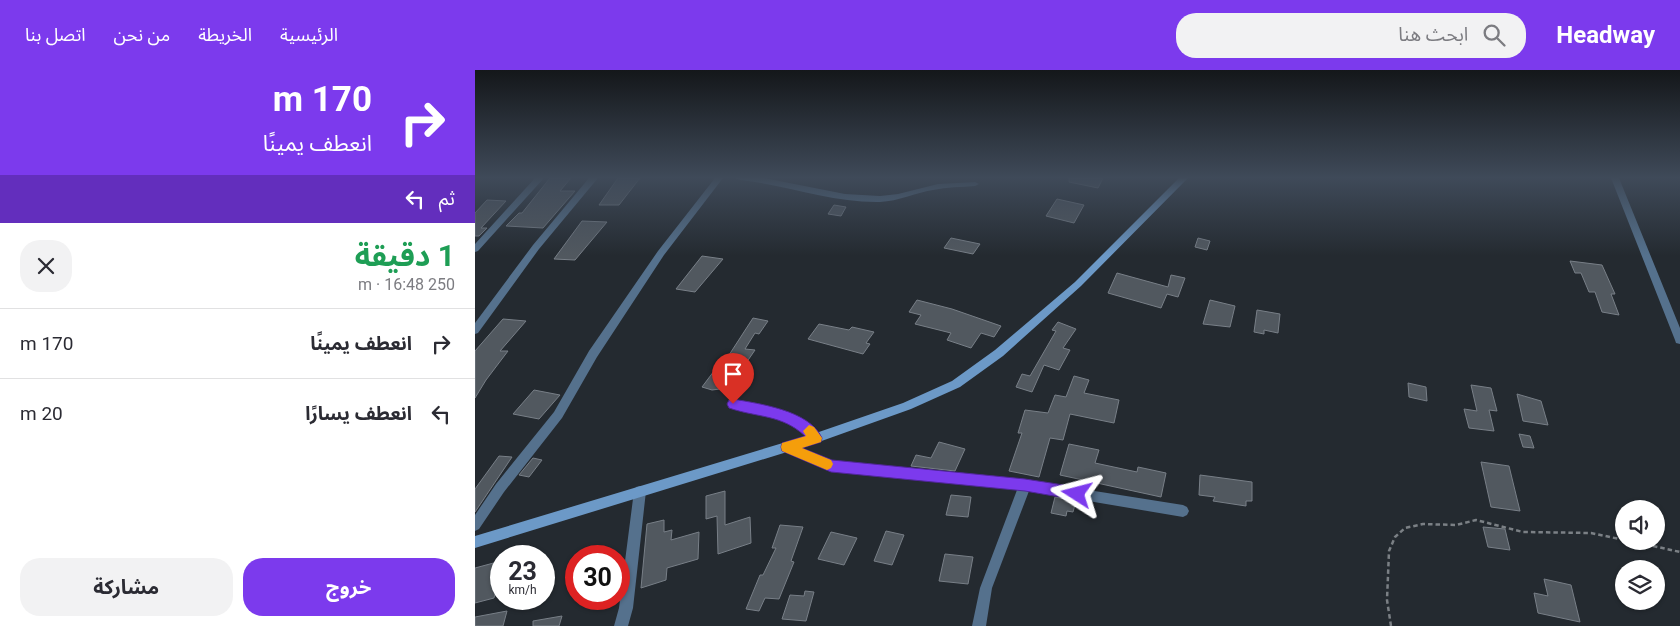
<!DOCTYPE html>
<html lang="ar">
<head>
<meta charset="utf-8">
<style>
	body { margin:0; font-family:Roboto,"Noto Sans Arabic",sans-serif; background:#f2f2f3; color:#2b2b33; direction:rtl; height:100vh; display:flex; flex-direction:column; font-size:19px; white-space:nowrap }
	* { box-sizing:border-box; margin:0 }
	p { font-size:16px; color:#7c7c81 }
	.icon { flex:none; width:28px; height:28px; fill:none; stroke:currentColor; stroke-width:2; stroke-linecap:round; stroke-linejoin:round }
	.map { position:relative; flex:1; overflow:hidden; direction:ltr }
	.side { display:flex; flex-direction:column; background:#fff; width:475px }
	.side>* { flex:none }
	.banner { background:#7c3aed; color:#fff; overflow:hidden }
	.tools { position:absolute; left:1140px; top:430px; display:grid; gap:10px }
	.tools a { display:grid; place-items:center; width:50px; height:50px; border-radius:50%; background:#fff; box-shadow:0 1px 4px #0004; font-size:25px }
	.speed { position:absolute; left:15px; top:475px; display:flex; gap:10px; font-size:25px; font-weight:700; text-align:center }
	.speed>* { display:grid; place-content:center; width:65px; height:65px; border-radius:50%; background:#fff; box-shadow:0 1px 4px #0004; line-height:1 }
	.speed small { font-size:12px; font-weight:400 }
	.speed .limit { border:8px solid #d22; background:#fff; color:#111 }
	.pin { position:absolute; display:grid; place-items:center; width:42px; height:42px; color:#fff; margin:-51px -21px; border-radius:50% 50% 50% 0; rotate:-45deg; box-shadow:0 0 5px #0007 }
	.pin .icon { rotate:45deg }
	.me { position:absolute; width:55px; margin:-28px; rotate:279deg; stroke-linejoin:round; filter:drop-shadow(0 0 4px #0008) }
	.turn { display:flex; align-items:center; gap:18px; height:105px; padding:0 20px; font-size:22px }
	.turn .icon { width:65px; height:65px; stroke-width:2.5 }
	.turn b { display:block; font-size:35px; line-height:42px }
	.then { display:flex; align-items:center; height:48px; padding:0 20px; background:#0003; gap:10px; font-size:19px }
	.round { display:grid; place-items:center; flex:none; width:52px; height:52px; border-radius:20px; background:#f2f2f3 }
	.overview { display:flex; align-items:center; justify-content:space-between; height:85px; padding:0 20px }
	h1 { font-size:30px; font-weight:700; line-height:38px; color:#1e9e55 }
	.action { display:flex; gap:10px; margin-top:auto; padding:10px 20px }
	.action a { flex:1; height:58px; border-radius:20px; background:#7c3aed; color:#fff; font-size:20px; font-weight:700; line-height:58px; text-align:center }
	.action a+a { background:#f2f2f3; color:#2b2b33 }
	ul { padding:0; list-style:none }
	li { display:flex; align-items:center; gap:15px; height:70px; padding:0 20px; border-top:1px solid #e1e1e2 }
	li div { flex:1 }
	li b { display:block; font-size:19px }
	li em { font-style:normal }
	header { display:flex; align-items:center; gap:30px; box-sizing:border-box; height:70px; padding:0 25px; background:#7c3aed; color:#fff }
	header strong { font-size:24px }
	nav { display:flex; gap:28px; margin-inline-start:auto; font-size:18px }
	.search { width:350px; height:45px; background:#f2f2f3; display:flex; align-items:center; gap:12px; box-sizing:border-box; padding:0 18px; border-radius:20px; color:#7c7c81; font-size:19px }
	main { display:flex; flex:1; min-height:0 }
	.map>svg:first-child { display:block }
</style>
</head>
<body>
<header>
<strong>Headway</strong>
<div class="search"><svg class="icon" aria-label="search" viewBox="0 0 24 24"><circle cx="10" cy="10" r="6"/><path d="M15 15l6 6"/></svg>ابحث هنا</div>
<nav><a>الرئيسية</a><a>الخريطة</a><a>من نحن</a><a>اتصل بنا</a></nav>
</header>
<main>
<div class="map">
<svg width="1205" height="556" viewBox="0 0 1205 556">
	<rect width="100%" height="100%" fill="#242a30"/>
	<!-- building -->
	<path fill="#51585f" stroke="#787f87" d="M 75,108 L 96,108 L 85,121 L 100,121 L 68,158 L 31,156 L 44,143 L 47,143 Z
		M 143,108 L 165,108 L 144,135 L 124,135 Z
		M 594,108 L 628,108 L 623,118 L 594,112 Z
		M 582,129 L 609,135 L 599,153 L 571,146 Z
		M 12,130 L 31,131 L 6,158 L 12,158 L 4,166 L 0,166 L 0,143 Z
		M 359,135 L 371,137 L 366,146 L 353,144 Z
		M 107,151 L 132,152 L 100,190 L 79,189 Z
		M 476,168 L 505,174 L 498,184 L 469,178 Z
		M 723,168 L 735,171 L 732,180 L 720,177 Z
		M 227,186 L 248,189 L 220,222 L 201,219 Z
		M 1095,191 L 1127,195 L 1140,224 L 1136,224 L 1144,245 L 1127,242 L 1120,222 L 1114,222 L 1106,203 L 1100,203 Z
		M 642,203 L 693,217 L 696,205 L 710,208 L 703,227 L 692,224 L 686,238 L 633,223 Z
		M 442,230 L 477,239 L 526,256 L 519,267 L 506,263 L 496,278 L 472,270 L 476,263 L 440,254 L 446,245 L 434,242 Z
		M 735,230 L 760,236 L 755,257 L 728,254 Z
		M 782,240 L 805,244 L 803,263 L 789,260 L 789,264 L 779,262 Z
		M 278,248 L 293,251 L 284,264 L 280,263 L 270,279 L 280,280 L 254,318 L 247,316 L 245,319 L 237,320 L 227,317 L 239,301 L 243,302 Z
		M 28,249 L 51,251 L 25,281 L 33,281 L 11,310 L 0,328 L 0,281 Z
		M 583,252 L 601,259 L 588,278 L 595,280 L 584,300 L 569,295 L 557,322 L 541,317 L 547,304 L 555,306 L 581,261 L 577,260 Z
		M 344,254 L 374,260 L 377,257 L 399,262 L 391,273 L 395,274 L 388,284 L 333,269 Z
		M 599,306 L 614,310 L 609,323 L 644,330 L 639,353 L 595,344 L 588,370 L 575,368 L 564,407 L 534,401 L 547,363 L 543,363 L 550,340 L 573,343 L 580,325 L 591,327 Z
		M 933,313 L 951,317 L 952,331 L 934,327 Z
		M 996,315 L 1016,318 L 1022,341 L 1014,340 L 1019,361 L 994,358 L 989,339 L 1002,341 Z
		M 59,320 L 85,325 L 64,349 L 38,344 Z
		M 1042,324 L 1066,331 L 1073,355 L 1048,351 Z
		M 1044,364 L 1055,366 L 1059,378 L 1048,377 Z
		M 464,372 L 490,379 L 480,401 L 436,396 L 441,385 L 456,388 Z
		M 594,374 L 624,380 L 620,393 L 662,402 L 663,397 L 691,403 L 686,427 L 585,405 Z
		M 24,386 L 37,387 L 0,442 L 0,419 Z
		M 58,388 L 67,390 L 54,407 L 44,405 Z
		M 1006,392 L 1034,396 L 1045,441 L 1016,437 Z
		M 725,405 L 777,412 L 777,431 L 771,431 L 771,436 L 738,431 L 740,427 L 724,425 Z
		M 250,421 L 250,455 L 275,447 L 276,473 L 243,484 L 242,446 L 231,449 L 231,426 Z
		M 476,425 L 496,427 L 493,447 L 471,445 Z
		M 580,427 L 601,431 L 598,442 L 592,441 L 591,446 L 576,443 Z
		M 189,450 L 189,462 L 197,460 L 196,470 L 224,462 L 223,489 L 192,498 L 191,510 L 166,518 L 172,454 Z
		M 305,455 L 328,457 L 316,491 L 319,492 L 304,529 L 290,528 L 284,541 L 271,539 L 285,505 L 288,505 L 301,478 L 297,478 Z
		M 1008,457 L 1030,459 L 1035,480 L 1013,477 Z
		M 411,461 L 429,465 L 417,495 L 399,491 Z
		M 356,462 L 382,468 L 369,495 L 343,489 Z
		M 470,484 L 498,487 L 493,514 L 464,511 Z
		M 26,491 L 26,501 L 19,528 L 0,533 L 0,498 Z
		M 1069,509 L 1096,515 L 1105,552 L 1063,543 L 1059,523 L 1073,526 Z
		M 330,521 L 339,522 L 331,551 L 307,549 L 315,525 L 329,526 Z
		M 32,541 L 28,556 L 0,556 L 0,547 Z
		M 87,546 L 84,556 L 58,556 L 58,551 Z"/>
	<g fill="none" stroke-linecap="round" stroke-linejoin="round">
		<!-- path -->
		<path stroke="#7b8085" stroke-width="2.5" stroke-dasharray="4.5 3" stroke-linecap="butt" d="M 1156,471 L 1205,482
			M 916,556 L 912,530 L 914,481 L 920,467 L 930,458 L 948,454 L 981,455 L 1001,450 L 1048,462 L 1116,463 L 1149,470"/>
		<!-- street -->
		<path fill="#55718d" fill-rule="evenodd" d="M 60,108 L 69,108 L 3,181 L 0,182 L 0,174 Z
			M 114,108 L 123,108 L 64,179 L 3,263 L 0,264 L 0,253 L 58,175 Z
			M 240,108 L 248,108 L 189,185 L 122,287 L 87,348 L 29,422 L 4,459 L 0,461 L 0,445 L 21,414 L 79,342 L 114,281 L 183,181 Z
			M 261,108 L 289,108 L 370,124 L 405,126 L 423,124 L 463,114 L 500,112 L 504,114 L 500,116 C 486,117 472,117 458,120 C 440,123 424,131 405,132 C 358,133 312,115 265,110 Z
			M 1136,108 L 1144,108 L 1205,258 L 1205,274 L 1201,273 L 1200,270 Z
			M 258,330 C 284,334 333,341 347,368 L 345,371 L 341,373 L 337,371 L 319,356 L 301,348 L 254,337 L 253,334 L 254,331 Z
			M 312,372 L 357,391 L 550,410 L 708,435 L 712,437 L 714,441 L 712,445 L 708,447 L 554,421 L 517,518 L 511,556 L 497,556 L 505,518 L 542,420 L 356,401 L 308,380 L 306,377 L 308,374 Z
			M 165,416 L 169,417 L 171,421 L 158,538 L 153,556 L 139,556 L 144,538 L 159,421 L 161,417 Z"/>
		<!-- secondary -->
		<path fill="#6c99c7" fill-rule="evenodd" d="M 704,108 L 713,108 L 606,216 L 528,286 L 485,317 L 436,339 L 341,373 L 0,478 L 0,466 L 341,363 L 428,333 L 477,311 L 520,280 L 600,212 Z"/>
	</g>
	<!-- sky -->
	<linearGradient id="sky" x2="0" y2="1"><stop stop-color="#14171a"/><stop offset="0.58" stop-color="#3f4a59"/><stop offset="1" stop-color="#3f4a59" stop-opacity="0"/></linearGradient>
	<rect width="1205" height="186" fill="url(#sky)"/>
	<!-- route -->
	<path fill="#7c3aed" stroke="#51269a" d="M 258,329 C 285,334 334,340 347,368 L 346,372 L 327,378 L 357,390 L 550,409 L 602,417 L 607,419 L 609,424 L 607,428 L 602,430 L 550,421 L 356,402 L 307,381 L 306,377 L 307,373 L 330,366 C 306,344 283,348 254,338 L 252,334 L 254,330 Z"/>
	<!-- slow -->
	<path fill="#f59e0b" d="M 334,355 L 339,357 L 347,368 L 346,372 L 327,378 L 356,390 L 358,394 L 356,398 L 352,400 L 307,381 L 306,377 L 307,373 L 331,366 L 328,361 Z"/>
</svg>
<div class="tools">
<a><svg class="icon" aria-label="sound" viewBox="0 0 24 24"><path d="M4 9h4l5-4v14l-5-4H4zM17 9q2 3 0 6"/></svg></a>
<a><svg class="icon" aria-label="layers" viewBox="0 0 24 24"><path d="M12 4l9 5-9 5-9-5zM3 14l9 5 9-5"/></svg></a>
</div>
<div class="speed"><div>23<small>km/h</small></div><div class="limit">30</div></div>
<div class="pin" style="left:258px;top:334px;background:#d93025"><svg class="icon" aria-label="arrive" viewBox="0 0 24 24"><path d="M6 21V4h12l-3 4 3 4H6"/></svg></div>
<svg class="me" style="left:602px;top:424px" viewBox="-20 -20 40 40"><path d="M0-17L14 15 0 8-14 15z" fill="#7c3aed" stroke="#fff" stroke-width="4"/></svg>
</div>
<section class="side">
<div class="banner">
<div class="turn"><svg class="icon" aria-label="right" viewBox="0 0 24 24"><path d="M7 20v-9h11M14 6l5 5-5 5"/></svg><div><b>170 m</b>انعطف يمينًا</div></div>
<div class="then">ثم<svg class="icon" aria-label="left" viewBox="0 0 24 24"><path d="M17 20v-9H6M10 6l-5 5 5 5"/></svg></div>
</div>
<div class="overview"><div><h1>1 دقيقة</h1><p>250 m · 16:48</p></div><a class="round"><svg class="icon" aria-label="close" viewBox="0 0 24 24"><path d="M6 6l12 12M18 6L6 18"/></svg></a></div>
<ul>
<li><svg class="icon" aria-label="right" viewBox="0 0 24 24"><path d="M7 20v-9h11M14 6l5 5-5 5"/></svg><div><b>انعطف يمينًا</b></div><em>170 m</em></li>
<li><svg class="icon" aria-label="left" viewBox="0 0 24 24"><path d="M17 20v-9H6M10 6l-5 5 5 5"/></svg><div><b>انعطف يسارًا</b></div><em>20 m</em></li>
</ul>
<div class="action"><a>خروج</a><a>مشاركة</a></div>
</section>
</main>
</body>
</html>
